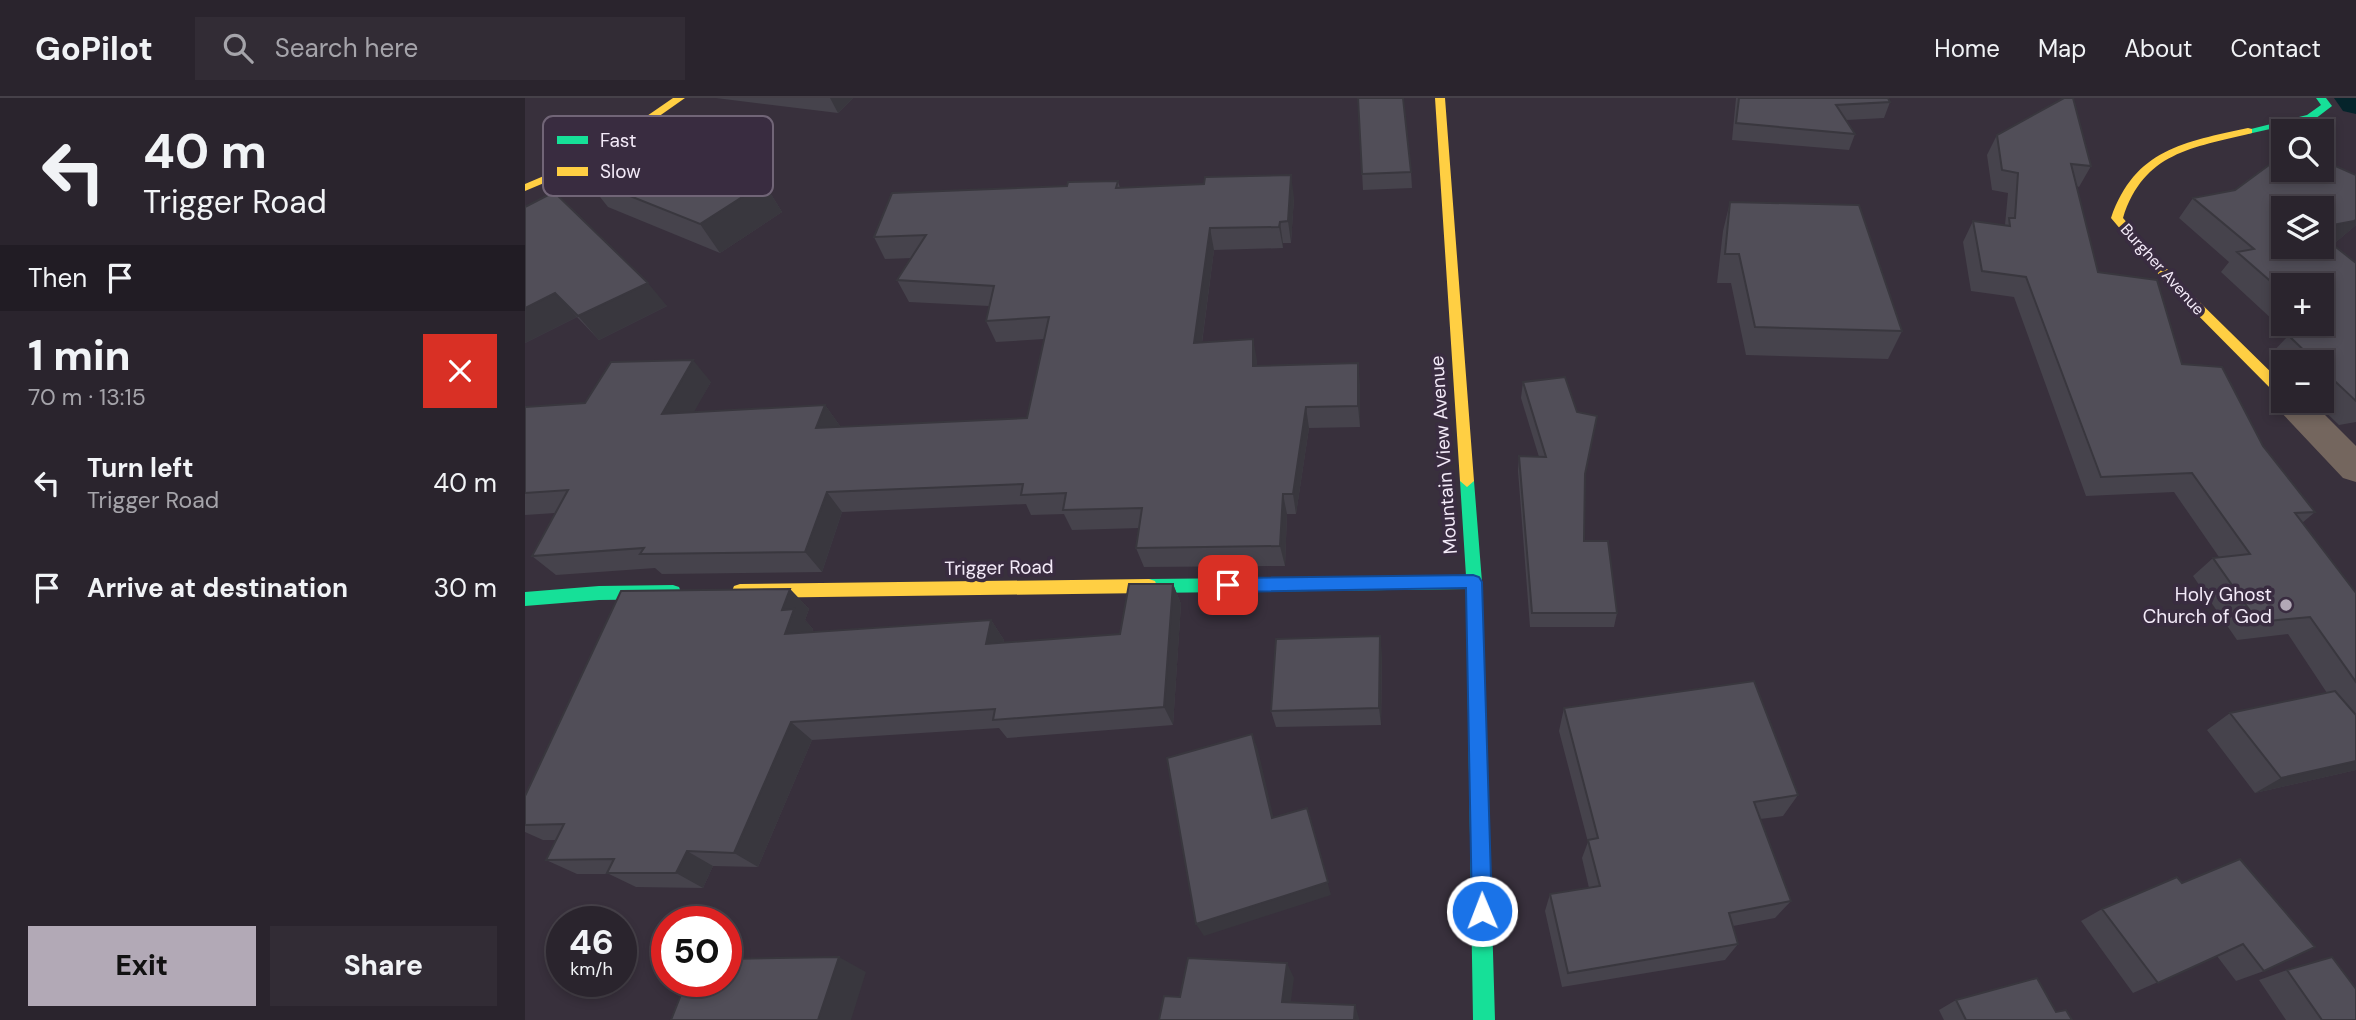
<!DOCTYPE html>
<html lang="en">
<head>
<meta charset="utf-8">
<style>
	body { margin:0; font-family:"DM Sans",sans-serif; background:#322c35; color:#f1f3f6; height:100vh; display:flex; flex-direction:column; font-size:26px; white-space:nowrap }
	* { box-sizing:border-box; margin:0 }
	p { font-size:23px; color:#a5a4aa }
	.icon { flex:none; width:38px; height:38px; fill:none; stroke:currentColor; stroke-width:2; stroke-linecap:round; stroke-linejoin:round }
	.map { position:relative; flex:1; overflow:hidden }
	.details { display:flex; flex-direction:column; background:#2a242d; width:525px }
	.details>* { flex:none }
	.top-card { background:#2a242d; color:#f1f3f6; overflow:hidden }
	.fabs { position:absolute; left:1746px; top:21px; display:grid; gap:14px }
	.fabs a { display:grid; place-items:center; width:63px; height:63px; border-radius:0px; background:#2a242d; box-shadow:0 4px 10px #0003,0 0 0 2px #464149; font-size:35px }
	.speed { position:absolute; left:21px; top:808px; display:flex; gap:14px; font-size:35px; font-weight:700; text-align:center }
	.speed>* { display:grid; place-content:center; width:91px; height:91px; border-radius:50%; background:#2a242d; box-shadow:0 4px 10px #0003,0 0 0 2px #464149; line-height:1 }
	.speed small { font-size:18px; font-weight:400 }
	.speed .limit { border:10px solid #d22; background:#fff; color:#111 }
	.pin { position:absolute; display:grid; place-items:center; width:60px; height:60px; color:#fff; margin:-30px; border-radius:14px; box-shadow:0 4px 10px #0006 }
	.me { position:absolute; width:77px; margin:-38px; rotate:359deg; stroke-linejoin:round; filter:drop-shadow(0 0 5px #0008) }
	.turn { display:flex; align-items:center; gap:24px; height:147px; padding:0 28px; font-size:32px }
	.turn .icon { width:91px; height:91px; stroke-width:2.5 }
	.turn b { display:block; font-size:49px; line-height:60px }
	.then { display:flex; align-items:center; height:66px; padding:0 28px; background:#0003; gap:14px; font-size:26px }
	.round { display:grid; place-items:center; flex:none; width:74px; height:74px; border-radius:0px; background:#322c35 }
	.head { display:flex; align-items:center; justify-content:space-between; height:119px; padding:0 28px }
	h1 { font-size:42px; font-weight:800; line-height:52px }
	.button { display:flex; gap:14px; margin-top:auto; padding:14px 28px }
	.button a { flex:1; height:80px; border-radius:0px; background:#b2a9b6; color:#111; font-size:28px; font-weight:800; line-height:80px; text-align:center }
	.button a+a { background:#322c35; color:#f1f3f6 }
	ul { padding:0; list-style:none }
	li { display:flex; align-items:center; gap:21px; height:105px; padding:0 28px }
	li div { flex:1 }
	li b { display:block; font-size:26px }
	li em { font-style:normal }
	header { display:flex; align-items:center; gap:42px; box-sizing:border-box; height:98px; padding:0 35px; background:#2a242d; border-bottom:2px solid #464149 }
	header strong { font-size:33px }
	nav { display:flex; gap:38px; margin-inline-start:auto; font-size:24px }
	.search { width:490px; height:63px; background:#322c35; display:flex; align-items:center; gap:18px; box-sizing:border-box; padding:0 24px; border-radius:0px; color:#a5a4aa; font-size:26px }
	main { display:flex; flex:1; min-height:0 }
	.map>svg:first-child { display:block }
</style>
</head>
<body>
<header>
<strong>GoPilot</strong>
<div class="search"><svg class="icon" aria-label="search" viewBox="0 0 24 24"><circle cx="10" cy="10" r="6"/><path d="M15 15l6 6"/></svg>Search here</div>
<nav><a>Home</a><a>Map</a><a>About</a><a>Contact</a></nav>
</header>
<main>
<section class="details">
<div class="top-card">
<div class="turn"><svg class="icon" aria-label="left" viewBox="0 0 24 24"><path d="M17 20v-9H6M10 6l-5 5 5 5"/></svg><div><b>40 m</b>Trigger Road</div></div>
<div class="then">Then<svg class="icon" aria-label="arrive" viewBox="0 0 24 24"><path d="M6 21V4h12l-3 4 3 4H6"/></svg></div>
</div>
<div class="head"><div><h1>1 min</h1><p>70 m · 13:15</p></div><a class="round" style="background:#d93025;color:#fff"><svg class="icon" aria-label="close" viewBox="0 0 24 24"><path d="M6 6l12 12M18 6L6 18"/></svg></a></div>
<ul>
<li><svg class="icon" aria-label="left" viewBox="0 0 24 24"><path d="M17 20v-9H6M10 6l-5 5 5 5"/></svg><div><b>Turn left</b><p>Trigger Road</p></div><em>40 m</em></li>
<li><svg class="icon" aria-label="arrive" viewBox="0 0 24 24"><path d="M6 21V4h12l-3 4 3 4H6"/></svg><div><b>Arrive at destination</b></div><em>30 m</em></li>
</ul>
<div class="button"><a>Exit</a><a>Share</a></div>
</section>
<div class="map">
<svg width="1831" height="922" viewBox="0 0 1831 922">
	<rect width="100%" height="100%" fill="#38303c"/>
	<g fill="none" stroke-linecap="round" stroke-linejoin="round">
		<!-- canal -->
		<path fill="#05242b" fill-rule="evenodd" d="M 1809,0 L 1831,0 L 1831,16 L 1818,13 Z"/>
		<!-- street -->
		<path fill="#74665e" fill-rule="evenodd" d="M 1759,293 L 1759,303 L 1786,303 L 1831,348 L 1831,384 L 1818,380 L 1754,312 L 1749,303 L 1754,294 Z"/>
		<!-- fast -->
		<path fill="#16e098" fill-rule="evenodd" d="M 1791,0 L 1801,0 L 1807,8 L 1790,21 L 1723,36 L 1718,33 L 1782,17 L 1796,7 Z
			M 942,377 L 949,383 L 957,484 L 970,922 L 948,922 L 941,491 L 624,495 L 618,493 L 616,488 L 618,483 L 624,481 L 941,478 L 935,383 Z
			M 148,487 L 154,489 L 156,494 L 154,499 L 148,501 L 74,502 L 0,508 L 0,494 L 74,488 Z"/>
		<!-- slow -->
		<path fill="#ffcf43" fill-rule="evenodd" d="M 148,0 L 160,0 L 69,64 L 0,93 L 0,86 L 61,60 Z
			M 910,0 L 920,0 L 949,383 L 942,389 L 935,383 Z
			M 1723,30 L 1727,31 L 1727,35 C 1667,50 1619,54 1598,120 L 1649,179 L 1759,287 L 1759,301 L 1754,299 L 1641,185 L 1586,120 C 1610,51 1659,44 1723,30 Z
			M 624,481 L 630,483 L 632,488 L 630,493 L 624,495 L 215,500 L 209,498 L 207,493 L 209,488 L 215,486 Z"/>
	</g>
	<!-- wall -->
	<path fill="#46434c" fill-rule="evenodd" d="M 191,0 L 328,0 L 313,15 Z
		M 833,0 L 886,74 L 887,90 L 838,92 Z
		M 1211,0 L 1363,0 L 1365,4 L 1359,20 L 1321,22 L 1330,36 L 1324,52 L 1207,42 Z
		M 1472,37 L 1566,68 L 1554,89 L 1552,88 L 1573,174 L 1657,266 L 1738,348 L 1790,414 L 1777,425 L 1831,495 L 1831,615 L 1829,615 L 1831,617 L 1831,672 L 1730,695 L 1682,632 L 1705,615 L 1802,595 L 1763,536 L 1712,542 L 1668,478 L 1688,460 L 1694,459 L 1649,394 L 1561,398 L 1489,199 L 1446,193 L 1438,144 L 1448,123 L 1480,127 L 1483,95 L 1467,92 L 1462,57 Z
		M 1831,77 L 1831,127 L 1811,144 L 1806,145 L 1831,165 L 1831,324 L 1814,327 L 1789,303 L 1797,303 L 1797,264 L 1759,264 L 1759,272 L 1744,258 L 1764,237 L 1696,174 L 1704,164 L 1654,120 L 1668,100 ZM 1759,187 L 1797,226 L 1759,226 Z
		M 60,80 L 239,85 L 257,114 L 195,155 L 83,109 Z
		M 593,83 L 595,90 L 769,99 L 766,145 L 758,145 L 758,150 L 689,152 L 677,245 L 732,262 L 732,268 L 835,286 L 835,329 L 784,330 L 771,416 L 762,416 L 760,468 L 619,469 L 611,450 L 614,430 L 547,432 L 539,416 L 506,417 L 501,406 L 317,414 L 297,474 L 137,476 L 130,470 L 31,477 L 7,458 L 30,415 L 0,417 L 0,309 L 60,305 L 186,284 L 168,314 L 300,307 L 315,328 L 314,329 L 502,320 L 519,241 L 471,244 L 461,223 L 464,208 L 384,204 L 372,182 L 387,160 L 360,161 L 349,139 L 542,88 Z
		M 1205,104 L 1377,233 L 1363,261 L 1221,257 L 1206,185 L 1192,185 L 1198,133 Z
		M 0,109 L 142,208 L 74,242 L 52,219 L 0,245 Z
		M 998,284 L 1060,378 L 1059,443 L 1092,515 L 1089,529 L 1005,529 L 993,373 L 994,358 L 1014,359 L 996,300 Z
		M 648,486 L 656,506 L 648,627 L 482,640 L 474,630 L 287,642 L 233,769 L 188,768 L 178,790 L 111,789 L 84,776 L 52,776 L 21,762 L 31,742 L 18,742 L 0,734 L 0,698 L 265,491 L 284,511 L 280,522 L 288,531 L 287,534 L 466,522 L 479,542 L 479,545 L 595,536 Z
		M 857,556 L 856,627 L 751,629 L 746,613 Z
		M 1039,610 L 1273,697 L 1258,718 L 1235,721 L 1266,803 L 1250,820 L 1208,828 L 1213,846 L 1200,862 L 1037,889 L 1020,813 L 1025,796 L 1064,790 L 1057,760 L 1063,744 L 1034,633 Z
		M 1715,761 L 1739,873 L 1711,883 L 1692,858 L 1608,895 L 1556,823 L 1577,811 L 1657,785 Z
		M 1762,872 L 1831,922 L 1761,922 L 1734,882 Z
		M 1431,902 L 1531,914 L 1547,922 L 1419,922 L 1414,912 Z"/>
	<!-- shaded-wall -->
	<path fill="#39373e" d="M 305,0 L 328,0 L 313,15 Z
		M 766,77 L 769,99 L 766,145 L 763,123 Z
		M 239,85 L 257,114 L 195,155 L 175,126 Z
		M 1831,122 L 1831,127 L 1811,144 L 1797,147 L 1797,129 Z
		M 755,124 L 758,145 L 758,150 L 754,129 Z
		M 685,130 L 689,152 L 674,266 L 669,245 Z
		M 123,185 L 142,208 L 74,242 L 53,218 Z
		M 30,195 L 52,219 L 0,245 L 0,210 Z
		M 728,241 L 732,262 L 732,289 L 728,268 Z
		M 168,262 L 186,284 L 156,337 L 137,316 Z
		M 833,265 L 835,286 L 835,329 L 833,308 Z
		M 300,307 L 315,328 L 306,351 L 291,330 Z
		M 781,309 L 784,330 L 771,416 L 768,396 Z
		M 302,394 L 317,414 L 297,474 L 280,454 Z
		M 758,396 L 762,416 L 760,468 L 755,448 Z
		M 648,486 L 656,506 L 648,627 L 639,609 Z
		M 265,491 L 284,511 L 280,522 L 288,531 L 280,556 L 260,536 L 257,512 Z
		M 466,522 L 479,542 L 474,565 L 461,546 Z
		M 855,538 L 857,556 L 856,627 L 854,610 Z
		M 266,624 L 287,642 L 233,769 L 209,755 Z
		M 727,636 L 733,652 L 752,734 L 747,720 Z
		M 1831,663 L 1831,672 L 1730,695 L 1756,680 Z
		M 782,710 L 806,797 L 679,838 L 671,826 Z
		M 162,753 L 188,768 L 178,790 L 151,775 Z
		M 314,859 L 341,874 L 326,922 L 293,922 Z
		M 762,865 L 769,880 L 764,917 L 757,904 Z
		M 830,907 L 834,920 L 834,922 L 829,922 Z"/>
	<!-- building -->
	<path fill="#514e58" stroke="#39373e" stroke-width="2" d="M 833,0 L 878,0 L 886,74 L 837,76 Z
		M 1214,0 L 1363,0 L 1365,4 L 1311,7 L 1330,36 L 1211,25 Z
		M 1539,0 L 1548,0 L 1566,68 L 1546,66 L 1573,174 L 1632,182 L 1657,266 L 1697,269 L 1738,348 L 1790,414 L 1770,415 L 1831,495 L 1831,584 L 1785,519 L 1733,524 L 1688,460 L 1725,456 L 1667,375 L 1576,379 L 1501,179 L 1457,173 L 1448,123 L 1485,128 L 1484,120 L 1490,120 L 1493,75 L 1477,72 L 1472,37 Z
		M 126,43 L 239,85 L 175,126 L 60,80 Z
		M 1759,56 L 1759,72 L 1797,72 L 1797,62 L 1831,77 L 1831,122 L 1829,123 L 1797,129 L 1797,110 L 1759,110 L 1759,149 L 1797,149 L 1797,138 L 1831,165 L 1831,303 L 1797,271 L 1797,264 L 1791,264 L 1763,237 L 1799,231 L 1793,226 L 1797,226 L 1797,187 L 1759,187 L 1759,195 L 1712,154 L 1729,151 L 1668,100 L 1710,92 Z
		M 766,77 L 763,123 L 755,124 L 754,129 L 685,130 L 669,245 L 728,241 L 728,268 L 833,265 L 833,308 L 781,309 L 768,396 L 758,396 L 755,448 L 611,450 L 617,410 L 538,412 L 541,395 L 496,397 L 498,386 L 302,394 L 280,454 L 115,456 L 119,450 L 7,458 L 43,392 L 0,395 L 0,309 L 60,305 L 86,264 L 168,262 L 137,316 L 300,307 L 291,330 L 502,320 L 524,219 L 461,223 L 469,188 L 372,182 L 401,137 L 349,139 L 367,95 L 542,88 L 543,84 L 593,83 L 591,90 L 679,86 L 680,79 Z
		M 29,94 L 123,185 L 53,218 L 30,195 L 0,210 L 0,109 Z
		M 1205,104 L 1334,107 L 1377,233 L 1230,229 L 1214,156 L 1200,156 Z
		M 1040,279 L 1052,314 L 1072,318 L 1060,376 L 1059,443 L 1083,443 L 1092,515 L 1007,515 L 994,358 L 1021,359 L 998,284 Z
		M 604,486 L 648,486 L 639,609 L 468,622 L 470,611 L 266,624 L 209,755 L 162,753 L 151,775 L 82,775 L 89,761 L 21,762 L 39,726 L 0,727 L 0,698 L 96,493 L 265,491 L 257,512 L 269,511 L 260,536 L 466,522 L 461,546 L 595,536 Z
		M 855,538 L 854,610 L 746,613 L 751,541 Z
		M 1229,583 L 1273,697 L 1229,704 L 1266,803 L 1204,815 L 1213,846 L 1043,875 L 1025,796 L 1075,788 L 1063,742 L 1073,740 L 1039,610 Z
		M 1810,593 L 1831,617 L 1831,663 L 1756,680 L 1705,615 Z
		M 727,636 L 747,720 L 782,710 L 803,784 L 671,826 L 642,660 Z
		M 1715,761 L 1790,849 L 1739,873 L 1718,846 L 1633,885 L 1577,811 L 1652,779 L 1657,785 Z
		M 314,859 L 293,922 L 146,922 L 161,884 L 201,884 L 201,861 Z
		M 1807,859 L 1831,891 L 1831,922 L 1797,922 L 1762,872 Z
		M 663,860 L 762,865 L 757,904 L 830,907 L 829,922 L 634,922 L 639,898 L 655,899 Z
		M 1512,880 L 1531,914 L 1541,912 L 1547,922 L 1441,922 L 1431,902 Z"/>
	<!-- route -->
	<path fill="#1a73e8" stroke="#114b97" stroke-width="2" d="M 948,477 L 954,479 L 957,484 L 967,813 L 964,820 L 957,823 L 949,820 L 947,813 L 941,490 L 703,494 L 697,492 L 695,487 L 697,482 L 703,480 Z"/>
	<!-- markers -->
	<circle fill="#b2a9b6" stroke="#392c40" stroke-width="2.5" cx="1761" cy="507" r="7"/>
	<g text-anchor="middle" stroke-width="7" stroke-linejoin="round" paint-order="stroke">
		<!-- far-street labels -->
		<g font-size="16" fill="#f3eaf8" stroke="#392c40">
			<text transform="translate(1638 171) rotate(48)" y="6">Burgher Avenue</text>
		</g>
		<!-- street labels -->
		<g font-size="19" fill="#f3eaf8" stroke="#392c40">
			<text transform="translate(918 357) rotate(-94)" y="7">Mountain View Avenue</text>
			<text transform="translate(474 469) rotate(-1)" y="7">Trigger Road</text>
		</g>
		<!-- poi labels -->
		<g font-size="19" fill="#f3eaf8" stroke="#392c40" text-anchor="end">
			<text x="1747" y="503">Holy Ghost<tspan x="1747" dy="22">Church of God</tspan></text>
		</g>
	</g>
	<!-- legend -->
	<rect x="18" y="18" width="230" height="80" rx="10" fill="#392c40" stroke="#716577" stroke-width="2"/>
	<rect x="32" y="38" width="31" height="8" fill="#16e098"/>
	<rect x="32" y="69" width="31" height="9" fill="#ffcf43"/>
	<g font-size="19" fill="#f3eaf8">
		<text x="75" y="49">Fast</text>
		<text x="75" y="80">Slow</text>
	</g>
</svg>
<div class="fabs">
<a><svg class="icon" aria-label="search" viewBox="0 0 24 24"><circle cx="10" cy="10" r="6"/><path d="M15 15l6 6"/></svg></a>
<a><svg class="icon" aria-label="layers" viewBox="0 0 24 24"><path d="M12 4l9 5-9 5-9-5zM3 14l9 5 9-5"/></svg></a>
<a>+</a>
<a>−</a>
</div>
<div class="speed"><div>46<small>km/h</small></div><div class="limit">50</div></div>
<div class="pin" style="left:703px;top:487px;background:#d93025"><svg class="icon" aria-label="arrive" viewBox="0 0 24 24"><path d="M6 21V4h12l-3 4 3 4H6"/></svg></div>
<svg class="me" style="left:957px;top:813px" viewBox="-20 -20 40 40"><circle r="17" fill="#1a73e8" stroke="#fff" stroke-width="3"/><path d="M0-11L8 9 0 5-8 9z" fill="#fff"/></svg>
</div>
</main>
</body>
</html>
